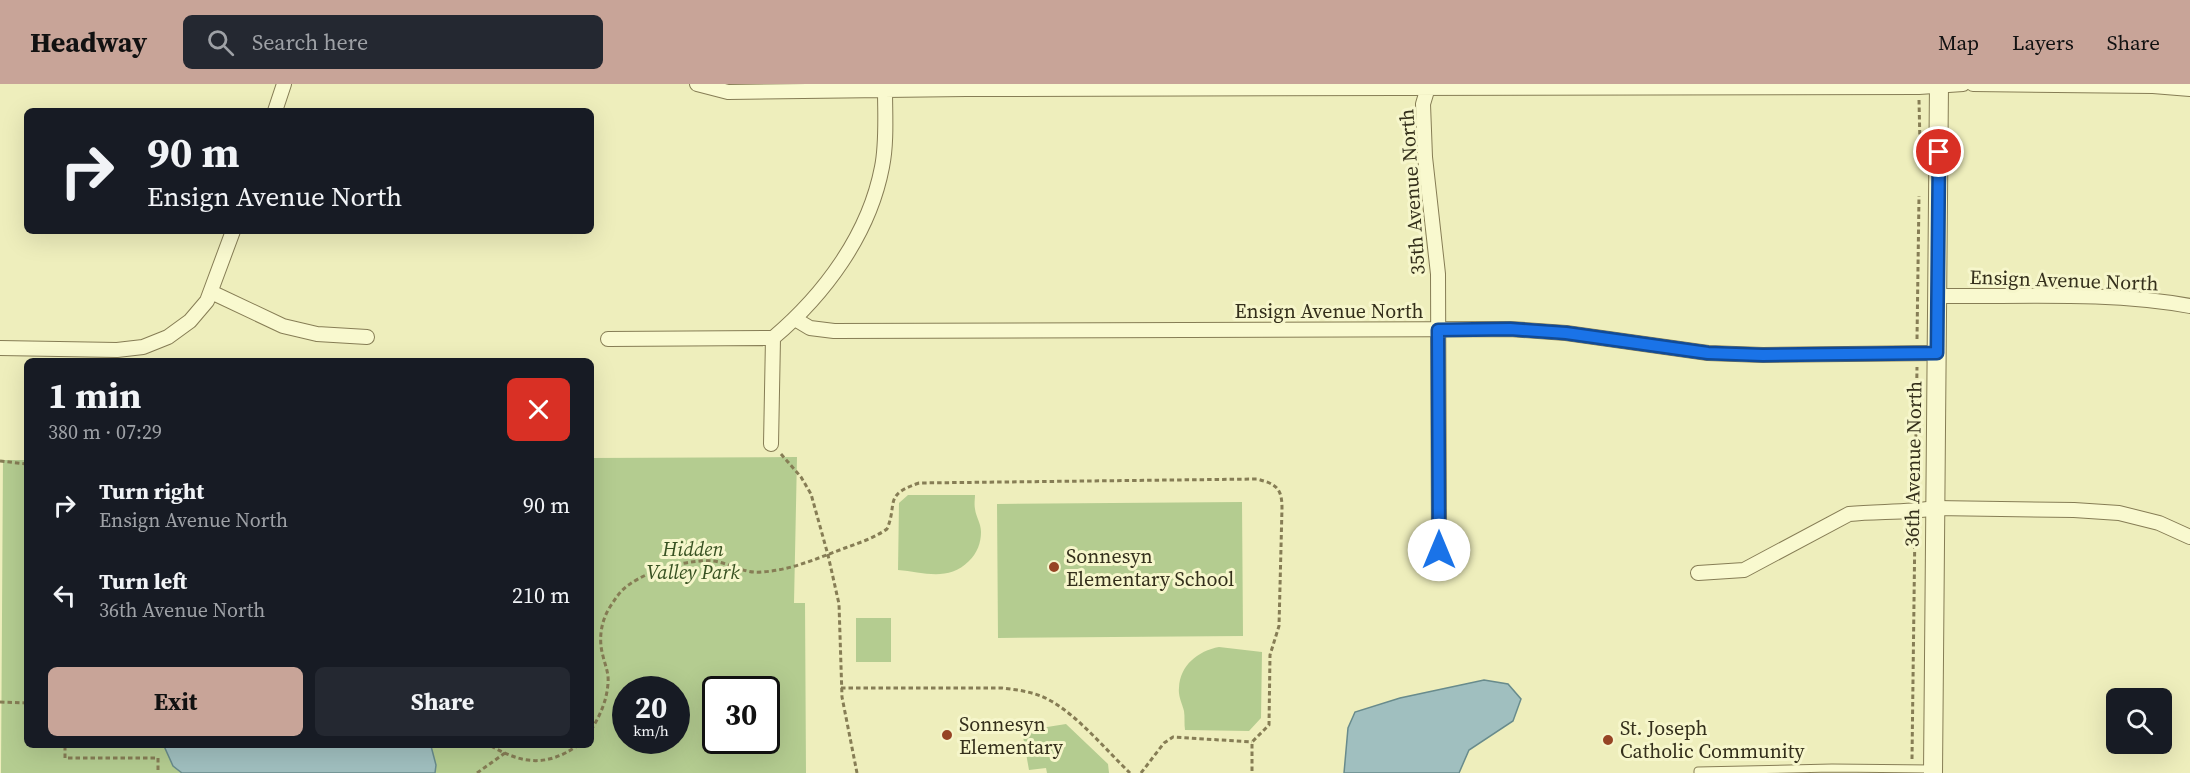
<!DOCTYPE html>
<html lang="en">
<head>
<meta charset="utf-8">
<style>
	body { margin:0; font-family:"Source Serif 4",serif; background:#242831; color:#f1f3f6; height:100vh; display:flex; flex-direction:column; font-size:22px; white-space:nowrap }
	* { box-sizing:border-box; margin:0 }
	p { font-size:20px; color:#9ea1a6 }
	.icon { flex:none; width:33px; height:33px; fill:none; stroke:currentColor; stroke-width:2; stroke-linecap:round; stroke-linejoin:round }
	.map { position:relative; flex:1; overflow:hidden }
	.drawer { position:absolute; left:24px; top:274px; width:570px; height:390px; display:flex; flex-direction:column; background:#171b24; border-radius:9px; box-shadow:0 6px 24px #0002 }
	.drawer>* { flex:none }
	.guide { position:absolute; left:24px; top:24px; width:570px; height:126px; border-radius:9px; box-shadow:0 6px 24px #0002; background:#171b24; color:#f1f3f6; overflow:hidden }
	.buttons { position:absolute; left:2106px; top:604px; display:grid; gap:12px }
	.buttons a { display:grid; place-items:center; width:66px; height:66px; border-radius:9px; background:#171b24; box-shadow:0 6px 24px #0002; font-size:30px }
	.speed { position:absolute; left:612px; top:592px; display:flex; gap:12px; font-size:30px; font-weight:700; text-align:center }
	.speed>* { display:grid; place-content:center; width:78px; height:78px; border-radius:50%; background:#171b24; box-shadow:0 6px 24px #0002; line-height:1 }
	.speed small { font-size:15px; font-weight:400 }
	.speed .limit { border:3px solid #111; border-radius:9px; background:#fff; color:#111 }
	.pin { position:absolute; display:grid; place-items:center; width:51px; height:51px; color:#fff; margin:-26px; border:3px solid #fff; border-radius:50%; box-shadow:0 2px 6px #0007 }
	.me { position:absolute; width:66px; margin:-33px; rotate:0deg; stroke-linejoin:round; filter:drop-shadow(0 0 4px #0008) }
	.turn { display:flex; align-items:center; gap:21px; height:126px; padding:0 24px; font-size:27px }
	.turn .icon { width:78px; height:78px; stroke-width:2.5 }
	.turn b { display:block; font-size:42px; line-height:51px }
	.round { display:grid; place-items:center; flex:none; width:63px; height:63px; border-radius:9px; background:#242831 }
	.head { display:flex; align-items:center; justify-content:space-between; height:102px; padding:0 24px }
	h1 { font-size:36px; font-weight:700; line-height:45px }
	.action { display:flex; gap:12px; margin-top:auto; padding:12px 24px }
	.action a { flex:1; height:69px; border-radius:9px; background:#c8a498; color:#111; font-size:24px; font-weight:700; line-height:69px; text-align:center }
	.action a+a { background:#242831; color:#f1f3f6 }
	ul { padding:0; list-style:none }
	li { display:flex; align-items:center; gap:18px; height:90px; padding:0 24px }
	li div { flex:1 }
	li b { display:block; font-size:22px }
	li em { font-style:normal }
	header { display:flex; align-items:center; gap:36px; box-sizing:border-box; height:84px; padding:0 30px; background:#c8a498; color:#111 }
	header strong { font-size:28px }
	nav { display:flex; gap:33px; margin-inline-start:auto; font-size:21px }
	.search { width:420px; height:54px; background:#242831; display:flex; align-items:center; gap:15px; box-sizing:border-box; padding:0 21px; border-radius:9px; color:#9ea1a6; font-size:22px }
	.map>svg:first-child { display:block }
</style>
</head>
<body>
<header>
<strong>Headway</strong>
<div class="search"><svg class="icon" aria-label="search" viewBox="0 0 24 24"><circle cx="10" cy="10" r="6"/><path d="M15 15l6 6"/></svg>Search here</div>
<nav><a>Map</a><a>Layers</a><a>Share</a></nav>
</header>
<div class="map">
<svg width="2190" height="689" viewBox="0 0 2190 689">
	<rect width="100%" height="100%" fill="#eeeebc"/>
	<!-- green -->
	<path fill="#b4cc90" fill-rule="evenodd" d="M 797,373 L 794,519 L 805,519 L 806,689 L 1,689 L 3,376 L 27,376 L 27,662 L 591,662 L 591,374 ZM 626,606 L 676,606 L 676,657 L 626,657 ZM 716,606 L 766,606 L 766,657 L 716,657 Z
		M 908,411 L 975,411 C 975,415 974,420 975,425 C 976,433 981,439 981,448 C 981,459 977,469 969,477 C 948,498 923,488 898,486 L 899,419 Z
		M 1242,418 L 1243,552 L 998,554 L 997,420 Z
		M 856,534 L 891,534 L 891,578 L 856,578 Z
		M 1219,563 L 1262,568 L 1261,634 L 1249,647 L 1185,646 C 1184,640 1185,633 1184,627 C 1182,619 1178,612 1179,604 C 1180,581 1198,567 1219,563 Z
		M 1066,640 L 1108,680 L 1109,689 L 1047,689 L 1046,684 L 1029,686 L 1022,647 Z"/>
	<!-- water -->
	<path fill="#a0bfbf" stroke="#688b8c" stroke-width="1.5" d="M 1484,596 L 1508,600 L 1521,615 L 1513,637 L 1469,666 L 1459,689 L 1344,689 L 1348,644 L 1355,628 L 1400,614 Z
		M 164,662 L 431,662 L 436,681 L 435,689 L 182,689 L 173,682 Z"/>
	<g fill="none" stroke-linecap="round" stroke-linejoin="round">
		<!-- service casing -->
		<g stroke="#867d55" stroke-width="9">
			<path id="service" d="M 1698,689 L 1698,687 L 1832,684 L 1931,685"/>
		</g>
		<!-- minor casing -->
		<g stroke="#867d55" stroke-width="16">
			<path id="minor" d="M 697,0 L 728,8 L 966,5 L 1919,3 L 1963,0
				M 1429,0 L 1423,20 L 1425,73 L 1438,190 L 1439,466
				M 1973,0 L 2153,2 L 2190,5
				M 275,27 L 284,0
				M 211,208 L 283,242 L 317,250 L 367,253
				M 1937,212 C 2021,213 2107,207 2190,222
				M 795,235 L 810,244 L 834,247 L 1510,245 L 1566,249 L 1708,269 L 1763,271 L 1937,269
				M 608,255 L 773,254
				M 0,264 L 117,266 L 143,263 L 168,253 L 190,237 L 207,217 L 233,147
				M 771,360 L 773,254 C 824,211 869,151 882,83 C 887,58 885,31 885,5
				M 1698,489 L 1744,486 L 1849,430 C 1878,427 1907,429 1935,424 L 2074,426 L 2119,429 L 2159,439 L 2190,453"/>
		</g>
		<!-- tertiary casing -->
		<g stroke="#867d55" stroke-width="20">
			<path id="tertiary" d="M 1933,689 L 1939,0"/>
		</g>
		<!-- path -->
		<path stroke="#867d55" stroke-width="3" stroke-dasharray="4.5 3" stroke-linecap="butt" d="M 1919,16 L 1920,60
			M 1917,255 L 1919,112
			M 781,370 L 801,393 L 811,410 L 828,471 L 839,520 L 842,613 L 857,689
			M 0,377 L 27,380
			M 1915,414 L 1917,283
			M 841,604 L 1002,604 C 1019,606 1036,608 1051,617 C 1078,632 1107,667 1130,689
			M 0,618 L 27,619
			M 591,646 C 600,632 607,616 608,599 C 609,589 605,581 603,572 C 598,555 601,535 612,520 C 617,512 622,505 630,500 C 649,486 690,475 713,477 C 730,479 744,490 762,488 C 792,486 818,474 845,464 C 859,459 874,454 887,445 C 898,419 883,411 919,399 L 1257,395 C 1276,400 1282,404 1282,424 L 1279,542 L 1270,571 L 1269,641 L 1252,658 L 1252,689
			M 65,662 L 65,674 L 158,674 L 158,689
			M 491,662 C 523,680 546,683 577,662
			M 1912,675 L 1915,439
			M 477,689 L 505,669
			M 1141,689 L 1164,659 L 1173,653 L 1252,658"/>
		<!-- service -->
		<use href="#service" stroke="#f9f9cf" stroke-width="7"/>
		<!-- minor -->
		<use href="#minor" stroke="#f9f9cf" stroke-width="14"/>
		<!-- tertiary -->
		<use href="#tertiary" stroke="#f9f9cf" stroke-width="18"/>
	</g>
	<g fill="none" stroke-linecap="round" stroke-linejoin="round">
		<!-- route casing -->
		<g stroke="#114b97" stroke-width="15">
			<path id="route" d="M 1439,466 L 1438,246 L 1510,245 L 1566,249 L 1708,269 L 1763,271 L 1937,269 L 1939,68"/>
		</g>
		<!-- route -->
		<use href="#route" stroke="#1a73e8" stroke-width="10"/>
	</g>
	<!-- markers -->
	<g fill="#964424" stroke="#f6f6cb" stroke-width="2">
		<circle cx="1054" cy="483" r="6"/>
		<circle cx="947" cy="651" r="6"/>
		<circle cx="1608" cy="656" r="6"/>
	</g>
	<g text-anchor="middle" stroke-width="6" stroke-linejoin="round" paint-order="stroke">
		<!-- street labels -->
		<g font-size="20" fill="#342f1b" stroke="#f6f6cb">
			<text transform="translate(1412 108) rotate(-94)" y="7">35th Avenue North</text>
			<text transform="translate(2064 196) rotate(2)" y="7">Ensign Avenue North</text>
			<text x="1329" y="234">Ensign Avenue North</text>
			<text transform="translate(1913 380) rotate(-89)" y="7">36th Avenue North</text>
		</g>
		<!-- park labels -->
		<g font-size="20" font-style="italic" fill="#375121" stroke="#f6f6cb">
			<text x="693" y="472">Hidden<tspan x="693" dy="23">Valley Park</tspan></text>
		</g>
		<!-- poi labels -->
		<g font-size="20" fill="#342f1b" stroke="#f6f6cb" text-anchor="start">
			<text x="1066" y="479">Sonnesyn<tspan x="1066" dy="23">Elementary School</tspan></text>
			<text x="959" y="647">Sonnesyn<tspan x="959" dy="23">Elementary</tspan></text>
			<text x="1620" y="651">St. Joseph<tspan x="1620" dy="23">Catholic Community</tspan></text>
		</g>
	</g>
</svg>
<div class="buttons">
<a><svg class="icon" aria-label="search" viewBox="0 0 24 24"><circle cx="10" cy="10" r="6"/><path d="M15 15l6 6"/></svg></a>
</div>
<div class="speed"><div>20<small>km/h</small></div><div class="limit">30</div></div>
<div class="pin" style="left:1939px;top:68px;background:#d93025"><svg class="icon" aria-label="arrive" viewBox="0 0 24 24"><path d="M6 21V4h12l-3 4 3 4H6"/></svg></div>
<svg class="me" style="left:1439px;top:466px" viewBox="-20 -20 40 40"><circle r="19" fill="#fff"/><path d="M0-13L10 11 0 6-10 11z" fill="#1a73e8"/></svg>
<div class="guide">
<div class="turn"><svg class="icon" aria-label="right" viewBox="0 0 24 24"><path d="M7 20v-9h11M14 6l5 5-5 5"/></svg><div><b>90 m</b>Ensign Avenue North</div></div>
</div>
<section class="drawer">
<div class="head"><div><h1>1 min</h1><p>380 m · 07:29</p></div><a class="round" style="background:#d93025;color:#fff"><svg class="icon" aria-label="close" viewBox="0 0 24 24"><path d="M6 6l12 12M18 6L6 18"/></svg></a></div>
<ul>
<li><svg class="icon" aria-label="right" viewBox="0 0 24 24"><path d="M7 20v-9h11M14 6l5 5-5 5"/></svg><div><b>Turn right</b><p>Ensign Avenue North</p></div><em>90 m</em></li>
<li><svg class="icon" aria-label="left" viewBox="0 0 24 24"><path d="M17 20v-9H6M10 6l-5 5 5 5"/></svg><div><b>Turn left</b><p>36th Avenue North</p></div><em>210 m</em></li>
</ul>
<div class="action"><a>Exit</a><a>Share</a></div>
</section>
</div>
</body>
</html>
